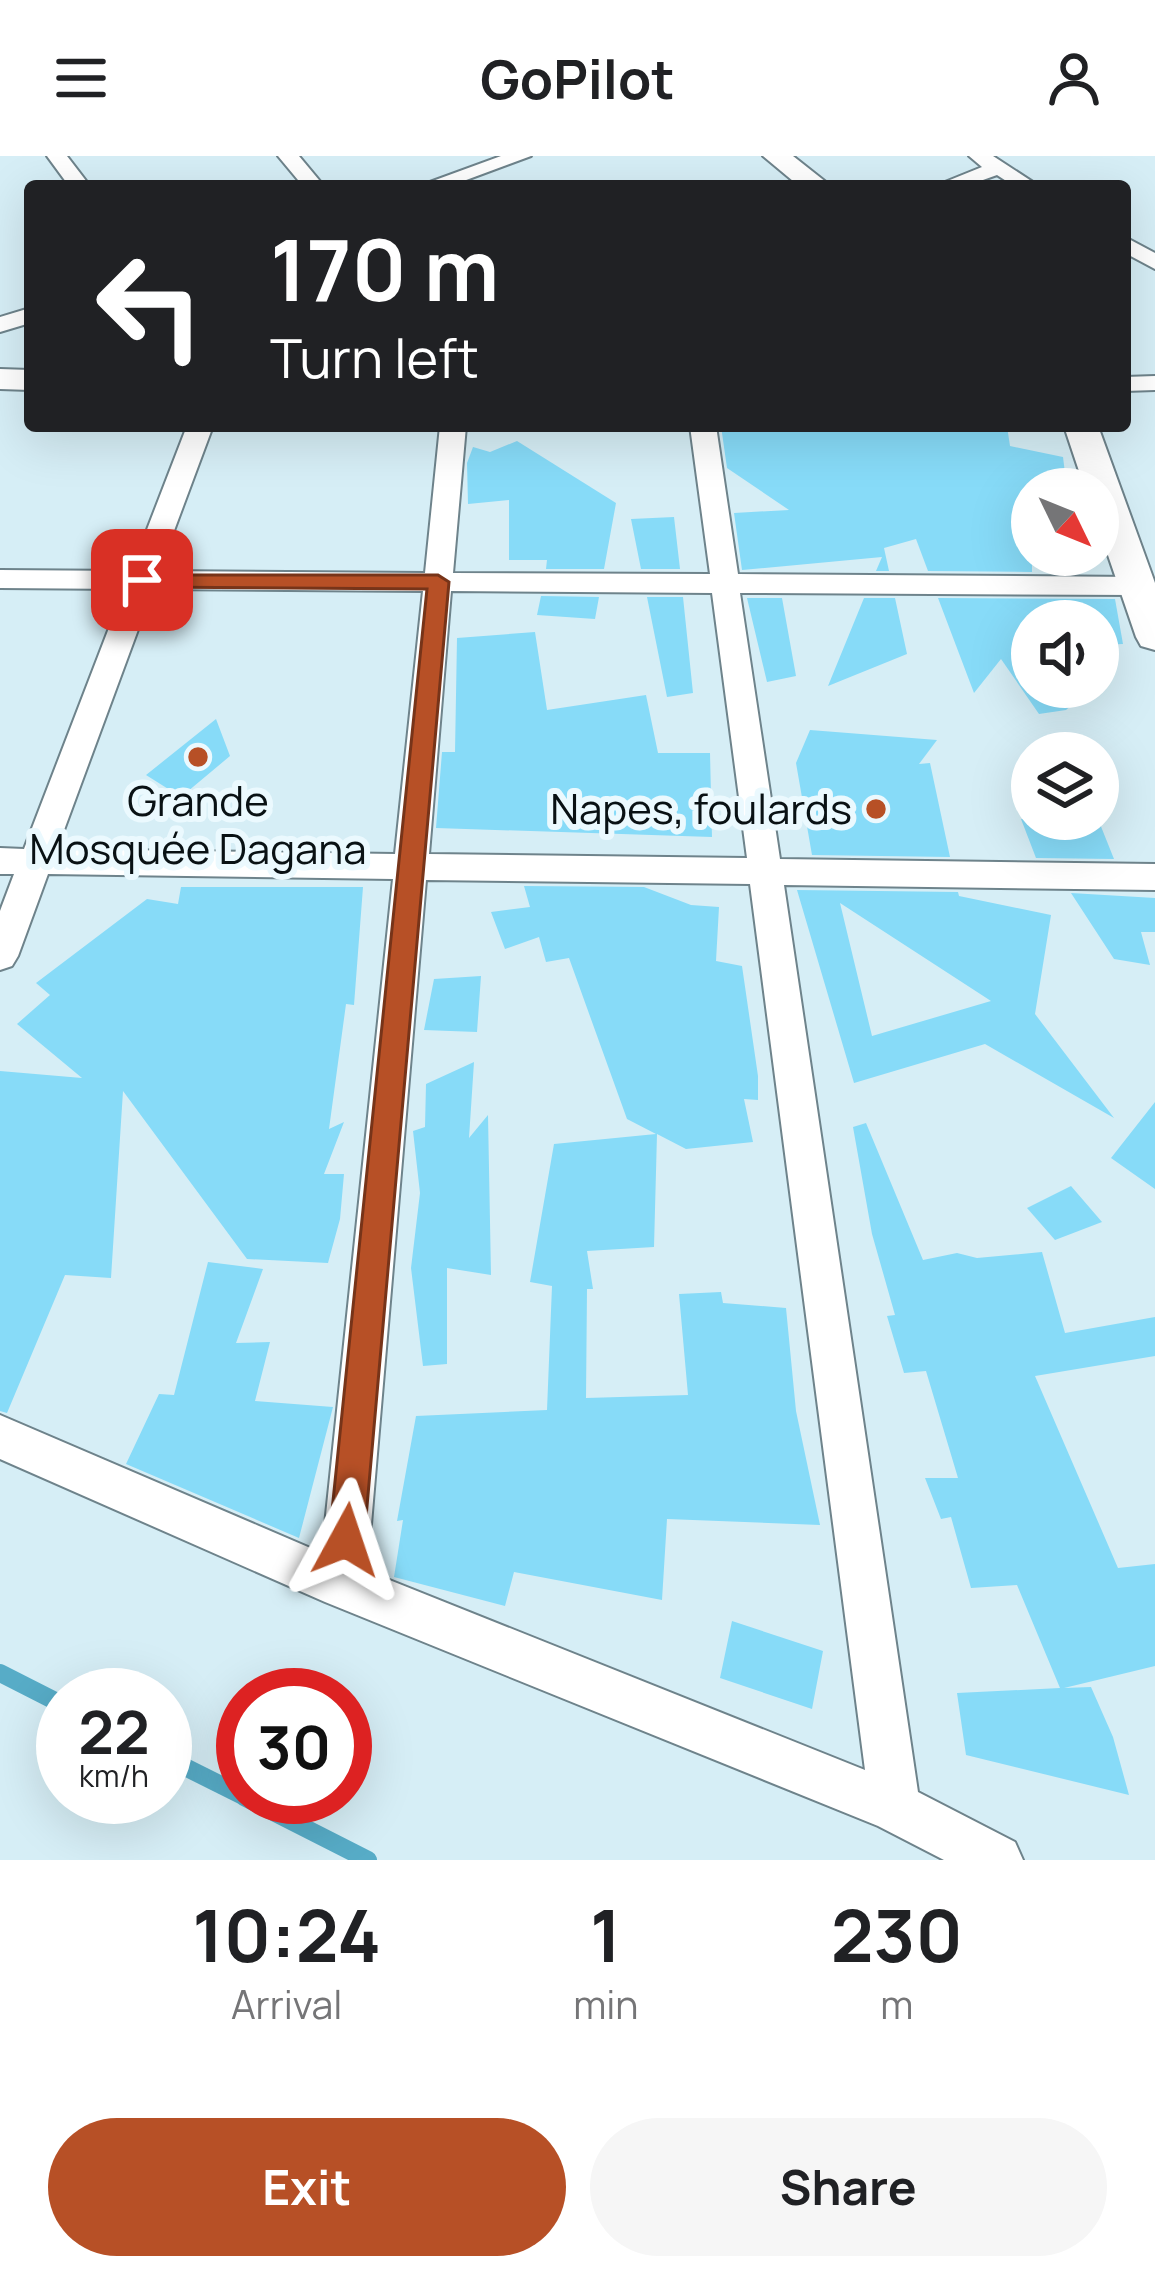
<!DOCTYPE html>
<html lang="en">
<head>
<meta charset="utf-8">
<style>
	body { margin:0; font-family:Manrope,sans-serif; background:#f6f6f6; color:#202124; height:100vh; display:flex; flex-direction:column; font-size:45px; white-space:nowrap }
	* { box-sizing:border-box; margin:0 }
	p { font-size:39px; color:#757577 }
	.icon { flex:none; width:66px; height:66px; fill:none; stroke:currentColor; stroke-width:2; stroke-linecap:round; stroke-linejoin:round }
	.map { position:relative; height:1704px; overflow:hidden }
	.panel { display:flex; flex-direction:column; background:#fff; flex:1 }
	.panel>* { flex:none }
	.banner { position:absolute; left:24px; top:24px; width:1107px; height:252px; border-radius:12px; box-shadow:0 12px 48px #0002; background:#202124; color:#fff; overflow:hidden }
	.needle { width:78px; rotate:133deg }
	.buttons { position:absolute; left:1011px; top:312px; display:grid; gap:24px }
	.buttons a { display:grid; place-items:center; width:108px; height:108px; border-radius:50%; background:#fff; box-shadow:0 12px 48px #0002; font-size:60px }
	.speed { position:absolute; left:36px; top:1512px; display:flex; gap:24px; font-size:60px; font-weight:700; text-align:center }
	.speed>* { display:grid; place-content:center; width:156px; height:156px; border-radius:50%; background:#fff; box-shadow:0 12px 48px #0002; line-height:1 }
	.speed small { font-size:30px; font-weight:400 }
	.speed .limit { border:18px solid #d22; background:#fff; color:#111 }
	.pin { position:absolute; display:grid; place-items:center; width:102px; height:102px; color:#fff; margin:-51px; border-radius:24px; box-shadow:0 6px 18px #0006 }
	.me { position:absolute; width:132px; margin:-66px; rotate:5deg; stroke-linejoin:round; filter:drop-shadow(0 0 9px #0008) }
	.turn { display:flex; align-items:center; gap:42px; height:252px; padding:0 48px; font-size:54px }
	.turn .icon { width:156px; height:156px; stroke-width:2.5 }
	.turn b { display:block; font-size:84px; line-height:102px }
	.eta { display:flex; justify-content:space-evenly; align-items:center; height:204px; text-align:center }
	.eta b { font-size:72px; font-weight:700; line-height:84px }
	.button { display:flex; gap:24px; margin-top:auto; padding:24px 48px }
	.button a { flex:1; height:138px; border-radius:72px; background:#b75026; color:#fff; font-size:48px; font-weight:700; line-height:138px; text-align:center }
	.button a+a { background:#f6f6f6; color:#202124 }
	header { display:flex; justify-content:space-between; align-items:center; height:156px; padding:0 48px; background:#fff; font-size:54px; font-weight:700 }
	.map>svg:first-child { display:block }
</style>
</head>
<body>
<header><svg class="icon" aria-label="menu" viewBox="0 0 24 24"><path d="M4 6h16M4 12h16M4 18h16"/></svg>GoPilot<svg class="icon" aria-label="person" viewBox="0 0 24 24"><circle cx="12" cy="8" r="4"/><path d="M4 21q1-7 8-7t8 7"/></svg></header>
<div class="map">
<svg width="1155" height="1704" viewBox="0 0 1155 1704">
	<rect width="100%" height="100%" fill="#d6eef6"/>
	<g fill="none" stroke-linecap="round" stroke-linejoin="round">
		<!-- stream -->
		<path stroke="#57acc7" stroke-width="18" d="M 0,1517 L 63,1549
			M 165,1601 L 243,1640
			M 244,1641 L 368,1704"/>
	</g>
	<!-- building -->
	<path fill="#87dbf8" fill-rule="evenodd" d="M 721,270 L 1007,270 L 1010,290 L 1063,301 L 1067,333 L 1032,333 L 1032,416 L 928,415 L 916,383 L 884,392 L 889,415 L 876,415 L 882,401 L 742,414 L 734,357 L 789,354 L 727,312 Z
		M 517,285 L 616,347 L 604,413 L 546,413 L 547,404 L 509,404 L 509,344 L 468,348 L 467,307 L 473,291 L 490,296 Z
		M 674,361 L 680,413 L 641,413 L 631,363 Z
		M 541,440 L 599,441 L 595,463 L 537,459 Z
		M 647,441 L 683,441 L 693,537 L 667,541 Z
		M 747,442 L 782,442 L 796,520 L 767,526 Z
		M 864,442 L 895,442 L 907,498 L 828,530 Z
		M 938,442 L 1115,443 L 1123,488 L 1098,489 L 1098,465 L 1032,465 L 1032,531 L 1088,534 L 1066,554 L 1039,558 L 1001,503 L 974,537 Z
		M 535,476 L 547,554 L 646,539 L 658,597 L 710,597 L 712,681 L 436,672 L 442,596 L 455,596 L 457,482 Z
		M 216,563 L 230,600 L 181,641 L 146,619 Z
		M 810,574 L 937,584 L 919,608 L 930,607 L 950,701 L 812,699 L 796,607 Z
		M 1021,663 L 1098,663 L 1114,703 L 1036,702 Z
		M 524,730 L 644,731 L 691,749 L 719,751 L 716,805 L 742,810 L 758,920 L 758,944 L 744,943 L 753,986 L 686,993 L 657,978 L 654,1091 L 587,1095 L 593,1133 L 587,1133 L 586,1242 L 688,1239 L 679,1138 L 721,1136 L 723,1147 L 786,1152 L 796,1255 L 820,1369 L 667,1363 L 662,1444 L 514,1416 L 505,1450 L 394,1421 L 403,1364 L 397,1365 L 416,1260 L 547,1254 L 552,1130 L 530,1126 L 554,988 L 656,978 L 627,963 L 569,802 L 546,806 L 539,781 L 505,793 L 491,756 L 530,751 Z
		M 181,731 L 363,731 L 354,849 L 346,848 L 329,973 L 344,966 L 324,1018 L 344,1018 L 340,1063 L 328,1107 L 247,1103 L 123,935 L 111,1122 L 65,1119 L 7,1257 L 0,1255 L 0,915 L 82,922 L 17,868 L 50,839 L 36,827 L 147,743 L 178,748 Z
		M 797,734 L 958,736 L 959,740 L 1051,759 L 1035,858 L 1114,962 L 985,888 L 854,927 ZM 840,747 L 991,845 L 872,880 Z
		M 1071,737 L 1155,742 L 1155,776 L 1141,776 L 1150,809 L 1114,803 Z
		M 481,820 L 477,876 L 424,874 L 434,823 Z
		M 474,906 L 469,982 L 488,959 L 491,1119 L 447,1112 L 447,1208 L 423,1210 L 411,1112 L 420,1037 L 413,975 L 425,971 L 426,928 Z
		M 1155,946 L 1155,1033 L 1111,1002 Z
		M 866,967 L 923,1104 L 957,1097 L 977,1102 L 1042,1096 L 1065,1177 L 1155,1161 L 1155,1200 L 1035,1220 L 1118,1412 L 1155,1408 L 1155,1510 L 1064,1532 L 1091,1531 L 1113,1581 L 1129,1639 L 966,1599 L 957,1537 L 1060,1532 L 1017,1429 L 971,1432 L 951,1361 L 941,1363 L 925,1322 L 958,1322 L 926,1215 L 904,1217 L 887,1160 L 895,1159 L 872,1078 L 853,971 Z
		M 1071,1030 L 1102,1066 L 1055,1084 L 1027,1052 Z
		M 208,1106 L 263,1113 L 236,1187 L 270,1186 L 255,1245 L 333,1251 L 299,1382 L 126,1308 L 159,1238 L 174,1239 Z
		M 732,1465 L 823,1495 L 812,1553 L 720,1522 Z"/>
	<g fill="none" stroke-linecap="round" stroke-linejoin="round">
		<!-- street casing -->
		<g stroke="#6e838b" stroke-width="4">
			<path id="street" d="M 47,0 L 67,0 L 90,30 L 69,30 Z
				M 278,0 L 299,0 L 324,30 L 303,30 Z
				M 501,0 L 531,0 L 450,30 L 419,30 Z
				M 969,0 L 993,0 L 1039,30 L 1014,30 L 997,19 L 966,30 L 935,30 L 982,11 Z
				M 1125,81 L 1155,97 L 1155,113 L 1125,97 Z
				M 30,152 L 30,167 L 0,176 L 0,161 Z
				M 1155,220 L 1155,234 L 1125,235 L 1125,221 Z
				M 187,270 L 213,270 L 159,415 L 425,417 L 440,270 L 466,270 L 453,417 L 710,418 L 690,270 L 716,270 L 738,418 L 1137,421 L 1151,430 L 1137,439 L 740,437 L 780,703 L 1155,708 L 1155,734 L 784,729 L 918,1636 L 1015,1686 L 1023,1704 L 944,1704 L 878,1670 L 325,1446 L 0,1303 L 0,1259 L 322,1397 L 393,723 L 48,718 L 18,800 L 12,810 L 0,814 L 0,755 L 14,718 L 0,718 L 0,692 L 24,693 L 124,433 L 0,432 L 0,414 L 131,415 ZM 153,433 L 423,435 L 395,698 L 57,693 ZM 451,435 L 712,437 L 747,702 L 429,698 ZM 426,724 L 750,728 L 865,1614 L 367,1415 Z"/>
		</g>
		<!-- secondary casing -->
		<g stroke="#6e838b" stroke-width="4">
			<path id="secondary" d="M 763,0 L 793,0 L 831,30 L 799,30 Z
				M 0,213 L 30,214 L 30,234 L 0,233 Z
				M 1064,270 L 1098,270 L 1155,427 L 1155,494 L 1141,490 L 1136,481 L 1098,370 L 1098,333 L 1085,333 Z"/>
		</g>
		<!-- street -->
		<use href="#street" fill="#fff" fill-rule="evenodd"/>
		<!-- secondary -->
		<use href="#secondary" fill="#fff" fill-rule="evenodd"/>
	</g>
	<!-- route -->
	<path fill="#b75026" stroke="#773419" stroke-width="3" d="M 135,419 L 438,419 L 449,426 L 364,1384 L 358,1396 L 346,1401 L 334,1396 L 329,1384 L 427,433 L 142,431 L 135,429 Z"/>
	<!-- markers -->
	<g fill="#b75026" stroke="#ebf9fe" stroke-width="4.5">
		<circle cx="198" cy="601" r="12"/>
		<circle cx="876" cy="653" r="12"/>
	</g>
	<g text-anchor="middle" stroke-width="12" stroke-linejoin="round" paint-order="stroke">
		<!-- poi labels -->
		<g font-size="42" fill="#091114" stroke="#ebf9fe">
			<text x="198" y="660">Grande<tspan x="198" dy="48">Mosquée Dagana</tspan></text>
			<text x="852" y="668" text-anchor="end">Napes, foulards</text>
		</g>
	</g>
</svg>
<div class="buttons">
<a><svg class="needle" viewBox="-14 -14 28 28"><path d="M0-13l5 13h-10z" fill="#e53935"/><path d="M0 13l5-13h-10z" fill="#757577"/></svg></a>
<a><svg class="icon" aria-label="sound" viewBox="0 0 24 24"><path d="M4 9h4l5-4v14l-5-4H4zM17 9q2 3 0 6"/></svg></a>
<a><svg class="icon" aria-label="layers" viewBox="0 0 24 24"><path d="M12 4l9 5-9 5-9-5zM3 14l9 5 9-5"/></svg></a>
</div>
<div class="speed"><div>22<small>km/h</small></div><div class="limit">30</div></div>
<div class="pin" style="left:142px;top:424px;background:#d93025"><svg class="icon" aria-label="arrive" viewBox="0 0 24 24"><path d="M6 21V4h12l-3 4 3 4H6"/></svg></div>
<svg class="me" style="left:346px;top:1384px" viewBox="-20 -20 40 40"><path d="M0-17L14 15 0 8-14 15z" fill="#b75026" stroke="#fff" stroke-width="4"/></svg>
<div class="banner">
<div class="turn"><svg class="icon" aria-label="left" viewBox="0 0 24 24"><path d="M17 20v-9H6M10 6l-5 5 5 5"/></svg><div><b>170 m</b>Turn left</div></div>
</div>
</div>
<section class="panel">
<div class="eta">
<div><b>10:24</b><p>Arrival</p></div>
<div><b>1</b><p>min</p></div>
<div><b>230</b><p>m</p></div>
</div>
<div class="button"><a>Exit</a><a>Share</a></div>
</section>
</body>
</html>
